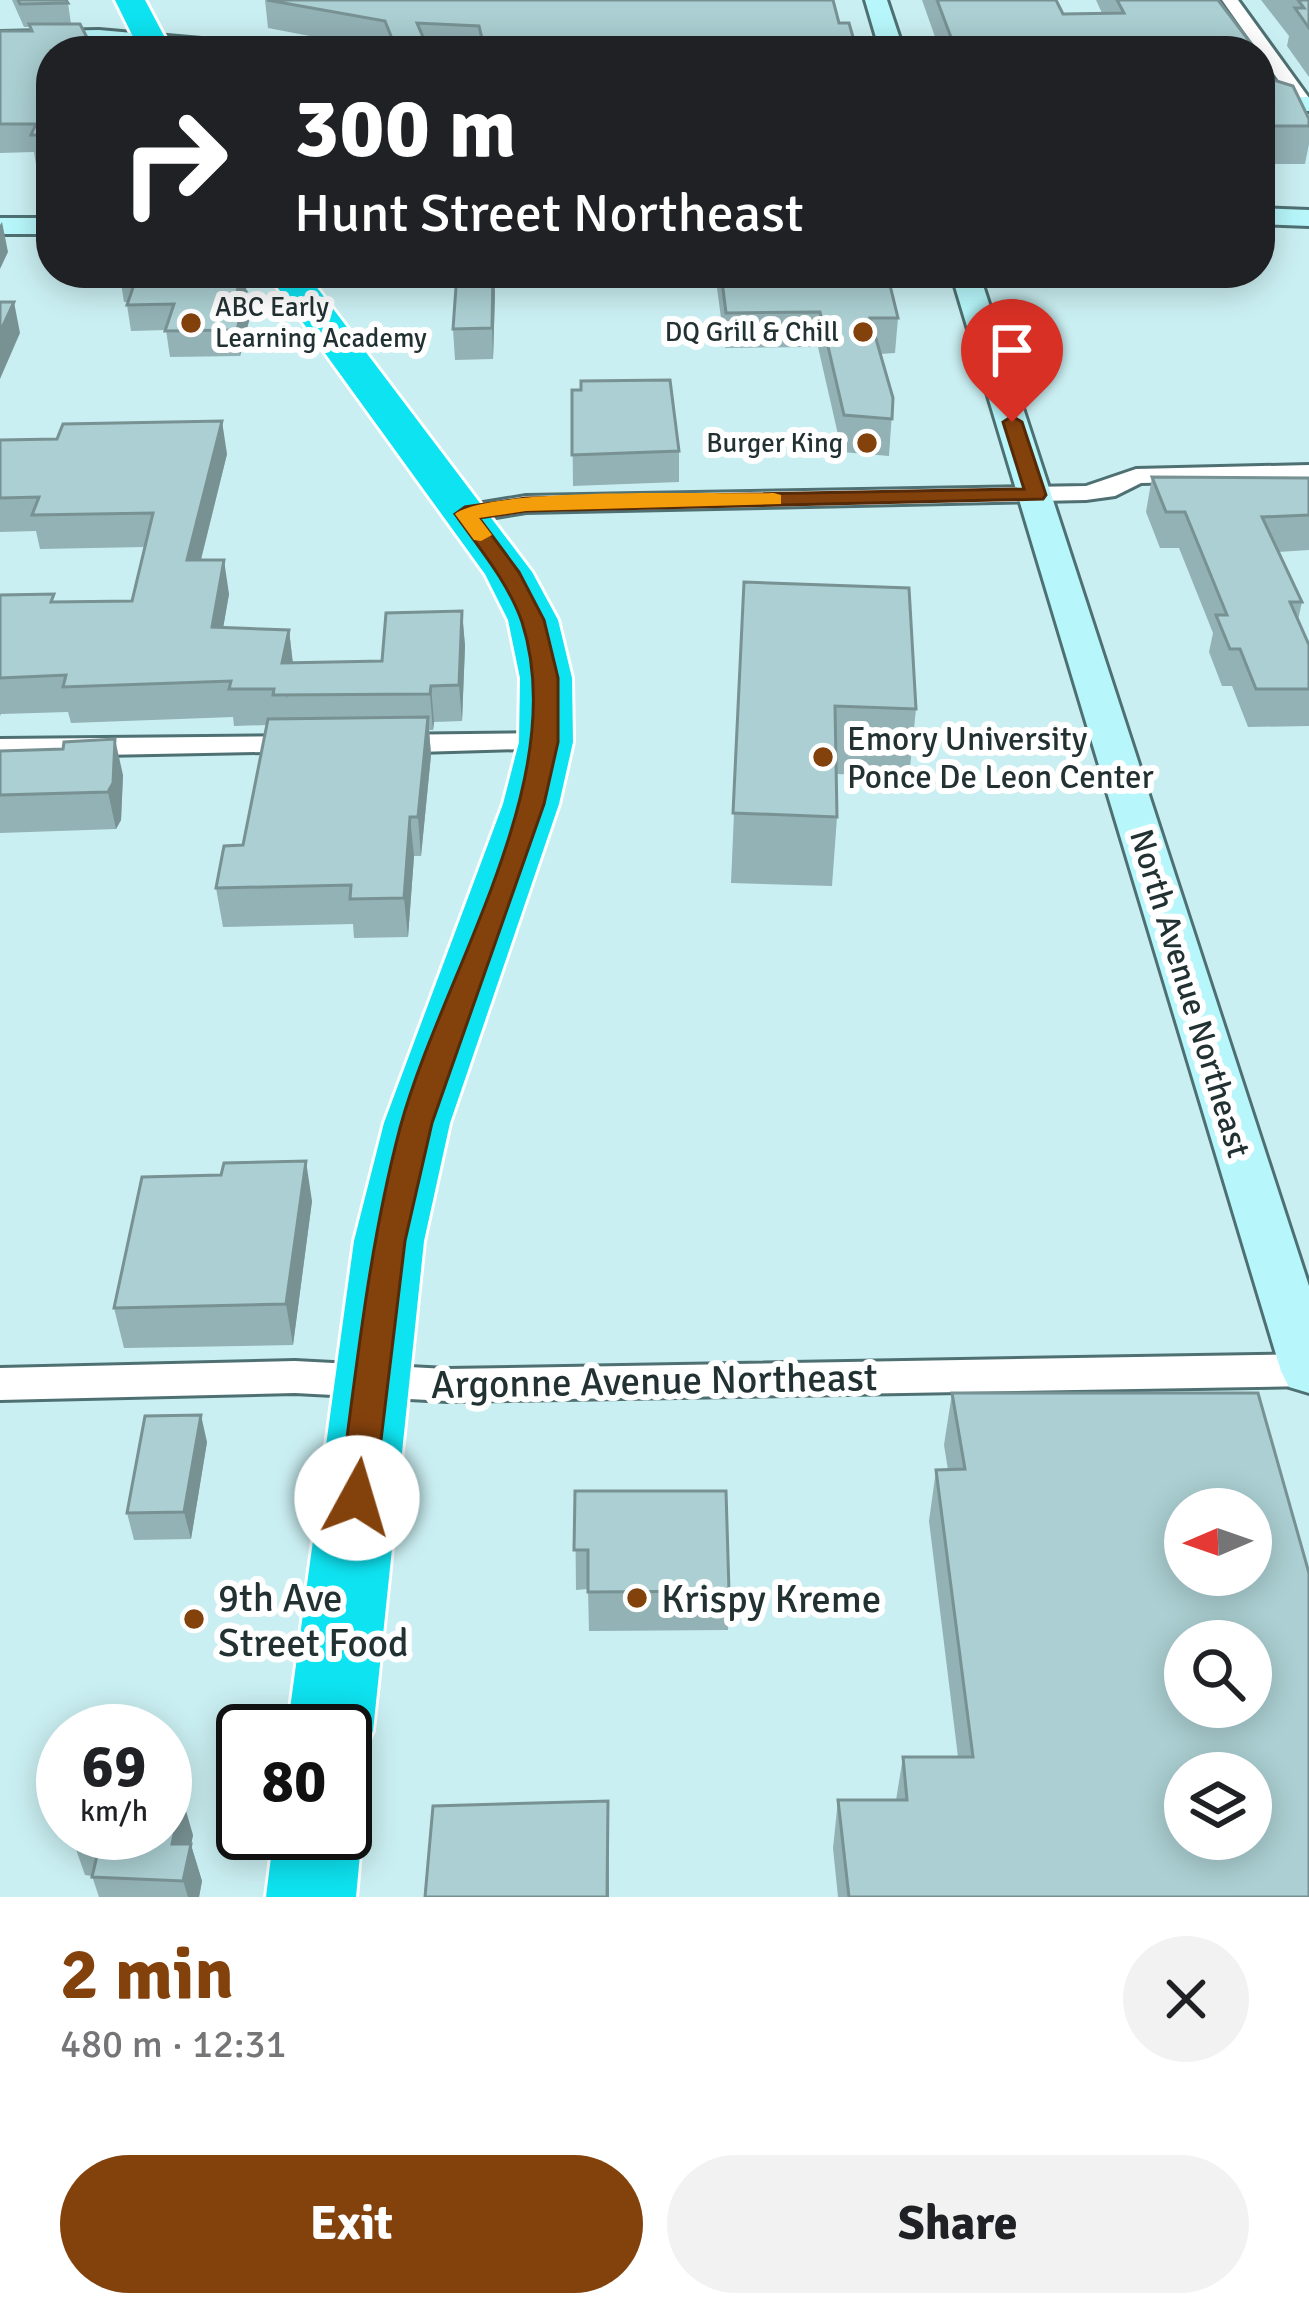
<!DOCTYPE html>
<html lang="en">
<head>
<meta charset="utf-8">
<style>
	body { margin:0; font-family:Signika,sans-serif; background:#f2f2f2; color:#202124; height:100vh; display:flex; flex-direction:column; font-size:45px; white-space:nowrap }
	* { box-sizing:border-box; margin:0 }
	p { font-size:39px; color:#757577 }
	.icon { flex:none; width:66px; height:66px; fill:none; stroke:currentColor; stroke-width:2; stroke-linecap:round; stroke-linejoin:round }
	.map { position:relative; height:1897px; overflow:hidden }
	.side { display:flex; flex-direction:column; background:#fff; flex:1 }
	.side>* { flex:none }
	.guide { position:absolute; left:36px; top:36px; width:1239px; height:252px; border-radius:48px; box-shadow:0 6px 30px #0003; background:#202124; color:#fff; overflow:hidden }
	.needle { width:78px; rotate:268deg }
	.controls { position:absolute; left:1164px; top:1488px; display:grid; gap:24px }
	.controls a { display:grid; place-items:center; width:108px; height:108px; border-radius:50%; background:#fff; box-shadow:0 6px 30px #0003; font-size:60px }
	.speed { position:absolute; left:36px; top:1704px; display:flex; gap:24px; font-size:60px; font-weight:700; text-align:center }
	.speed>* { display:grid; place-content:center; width:156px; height:156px; border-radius:50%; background:#fff; box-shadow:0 6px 30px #0003; line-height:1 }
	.speed small { font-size:30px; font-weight:400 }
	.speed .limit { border:6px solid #111; border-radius:18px; background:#fff; color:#111 }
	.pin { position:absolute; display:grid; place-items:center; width:102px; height:102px; color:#fff; margin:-123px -51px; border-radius:50% 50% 50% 0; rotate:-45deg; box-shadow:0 0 12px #0007 }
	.pin .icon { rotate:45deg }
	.me { position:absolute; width:132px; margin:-66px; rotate:6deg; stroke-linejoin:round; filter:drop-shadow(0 0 9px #0008) }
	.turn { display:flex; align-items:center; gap:42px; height:252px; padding:0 60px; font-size:54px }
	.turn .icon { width:156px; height:156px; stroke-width:2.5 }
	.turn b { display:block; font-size:84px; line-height:102px }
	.round { display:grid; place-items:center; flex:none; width:126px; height:126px; border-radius:63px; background:#f2f2f2 }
	.summary { display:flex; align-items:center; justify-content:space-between; height:204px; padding:0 60px }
	h1 { font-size:72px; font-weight:800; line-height:90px; color:#83410c }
	.button { display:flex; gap:24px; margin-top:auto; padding:24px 60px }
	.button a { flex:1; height:138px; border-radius:72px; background:#83410c; color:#fff; font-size:48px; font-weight:800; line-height:138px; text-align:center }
	.button a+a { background:#f2f2f2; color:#202124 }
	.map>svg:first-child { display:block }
</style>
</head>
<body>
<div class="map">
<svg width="1309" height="1897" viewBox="0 0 1309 1897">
	<rect width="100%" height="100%" fill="#caeff2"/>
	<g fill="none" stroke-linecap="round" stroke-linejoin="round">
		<!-- street casing -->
		<g stroke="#4f7072" stroke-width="6">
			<path id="street" d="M 1222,0 L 1238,0 L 1309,98 L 1309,108 L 1298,108 Z
				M 1309,465 L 1309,479 L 1141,483 L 1115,496 L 1086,500 L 526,512 L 465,522 L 452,514 L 465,506 L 526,496 L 1086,486 L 1136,469 Z
				M 546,733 L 556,736 L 561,742 L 556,748 L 385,753 L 370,744 L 385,735 Z
				M 304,736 L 314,739 L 319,745 L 314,751 L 0,757 L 0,739 Z
				M 1309,1354 L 1309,1386 L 447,1401 L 295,1393 L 0,1400 L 0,1368 L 295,1361 L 447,1369 Z"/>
		</g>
		<!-- secondary casing -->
		<g stroke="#4f7072" stroke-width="6">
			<path id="secondary" d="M 865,0 L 887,0 L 904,51 L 880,51 Z
				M 99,30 L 260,44 L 272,51 C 181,51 91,44 0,46 L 0,32 Z
				M 1260,97 L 1309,97 L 1309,111 L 1260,111 Z
				M 1260,208 L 1309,210 L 1309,226 L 1260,224 Z
				M 0,218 L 51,218 L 51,234 L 0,234 Z
				M 951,273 L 979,273 L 1309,1286 L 1309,1393 L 1289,1387 L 1281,1371 Z"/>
		</g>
		<!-- highway casing -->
		<g stroke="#fff" stroke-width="6">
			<path id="highway" d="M 115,0 L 145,0 L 172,51 L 140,51 Z
				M 267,273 L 306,273 L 532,572 L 558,620 L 572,678 L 573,742 L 559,804 L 450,1123 L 424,1241 L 373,1731 L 360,1759 L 345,1765 L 345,1731 L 287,1731 L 354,1241 L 384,1123 L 503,804 L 519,742 L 520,678 L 508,620 L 485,574 Z
				M 345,1801 L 362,1833 L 356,1897 L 266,1897 L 274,1833 L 345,1833 Z"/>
		</g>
		<!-- street -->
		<use href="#street" fill="#fff" fill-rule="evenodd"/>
		<!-- secondary -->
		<use href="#secondary" fill="#b7f7fb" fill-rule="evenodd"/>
		<!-- highway -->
		<use href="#highway" fill="#0ee3f1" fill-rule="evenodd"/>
	</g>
	<!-- wall -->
	<path fill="#93b2b5" d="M 12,0 L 66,0 L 68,3 L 71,24 L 51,51 L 51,164 L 36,164 L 34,152 L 0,153 L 0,31 L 30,31 L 29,27 L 24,27 Z
		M 265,0 L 839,23 L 857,51 L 388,51 L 268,28 Z
		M 922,0 L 1056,0 L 1063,14 L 1102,13 L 1096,0 L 1218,0 L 1257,51 L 940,51 Z
		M 1261,0 L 1309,0 L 1309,77 L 1287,46 L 1289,36 Z
		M 1260,56 L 1264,77 L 1309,119 L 1309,144 L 1305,164 L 1260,164 Z
		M 244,273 L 250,317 L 240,356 L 170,357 L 166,330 L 131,331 L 127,305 L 128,302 L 124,302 L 120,277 Z
		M 715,273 L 887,273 L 898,318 L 895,353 L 880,354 L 893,398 L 889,456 L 842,452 L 818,347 L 725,348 Z
		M 1011,273 L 1056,273 L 1056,277 L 1014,278 Z
		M 495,293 L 493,359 L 455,360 L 453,329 Z
		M 572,390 L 679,451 L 679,482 L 573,486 Z
		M 0,440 L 227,454 L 201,560 L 229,594 L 223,628 L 289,630 L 293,663 L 382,661 L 462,611 L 465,646 L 462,721 L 434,722 L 433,730 L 429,730 L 431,755 L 421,856 L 414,856 L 408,937 L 354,938 L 353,924 L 223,927 L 216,888 L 243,845 L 267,725 L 234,726 L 233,717 L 71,723 L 68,712 L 1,714 L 0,716 L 0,595 L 56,602 L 132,601 L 145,547 L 40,549 L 36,531 L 0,532 Z
		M 1152,477 L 1309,478 L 1309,550 L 1278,552 L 1302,602 L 1298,620 L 1309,645 L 1309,726 L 1248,727 L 1232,686 L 1222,686 L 1209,652 L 1213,633 L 1179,548 L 1160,548 L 1146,512 Z
		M 744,582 L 916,709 L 909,777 L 836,774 L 837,817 L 832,886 L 731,883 Z
		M 0,751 L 123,775 L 121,820 L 116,829 L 0,833 Z
		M 221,1175 L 312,1201 L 293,1345 L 124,1348 L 114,1308 Z
		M 952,1393 L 1309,1897 L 838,1897 L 833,1848 L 838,1800 L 896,1800 L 903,1757 L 958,1757 L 929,1521 L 936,1470 L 948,1470 L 944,1445 Z
		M 207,1442 L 191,1539 L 134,1540 L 127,1513 Z
		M 575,1491 L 729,1591 L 728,1630 L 589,1631 L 588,1589 L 576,1590 Z
		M 193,1835 L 191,1845 L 202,1881 L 199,1897 L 99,1897 L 92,1876 L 85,1875 L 72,1838 Z"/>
	<!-- shaded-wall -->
	<path fill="#789193" d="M 2,222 L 8,252 L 0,269 L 0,225 Z
		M 242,273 L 244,273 L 250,317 L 240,356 L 237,330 L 237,292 Z
		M 494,273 L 495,293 L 493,359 L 492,328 Z
		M 14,302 L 20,333 L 0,379 L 0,332 Z
		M 222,421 L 227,454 L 192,595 L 187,560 Z
		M 224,560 L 229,594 L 217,663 L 212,627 Z
		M 462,611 L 465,646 L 462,721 L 459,685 Z
		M 289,630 L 293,666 L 287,699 L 282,663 Z
		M 431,686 L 434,722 L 433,730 L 430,694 Z
		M 428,717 L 431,755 L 421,856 L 418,817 Z
		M 115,739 L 123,775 L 121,820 L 116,829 L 108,792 Z
		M 410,817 L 414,856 L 408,937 L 404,898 Z
		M 306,1161 L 312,1201 L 293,1345 L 286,1304 Z
		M 201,1415 L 207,1442 L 191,1539 L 184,1512 Z
		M 182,1797 L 193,1835 L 191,1845 L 202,1881 L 199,1897 L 188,1897 L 172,1844 Z
		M 608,1801 L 609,1897 L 607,1897 Z"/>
	<!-- building -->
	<path fill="#abcfd2" stroke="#789193" stroke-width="3" fill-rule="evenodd" d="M 18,0 L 66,0 L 68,3 L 20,4 Z
		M 267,0 L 833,0 L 839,23 L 849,23 L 857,51 L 779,51 L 777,42 L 704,40 L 706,51 L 485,51 L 479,26 L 417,23 L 429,51 L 397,51 L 385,21 Z
		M 937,0 L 1056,0 L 1063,14 L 1124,13 L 1117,0 L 1218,0 L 1257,51 L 1010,51 L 1006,39 L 952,40 Z
		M 1298,0 L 1309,0 L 1309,28 L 1295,8 L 1304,8 Z
		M 29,24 L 80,24 L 94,51 L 51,51 L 51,135 L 31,135 L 36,124 L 0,124 L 0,31 L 32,31 Z
		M 1260,56 L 1263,59 L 1264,77 L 1293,86 L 1309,119 L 1309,126 L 1260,126 Z
		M 121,273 L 242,273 L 237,292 L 246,292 L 237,330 L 165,331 L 174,304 L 127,305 L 137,276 L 120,277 Z
		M 457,273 L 493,273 L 492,328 L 453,329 Z
		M 721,273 L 887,273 L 898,318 L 870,318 L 893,398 L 892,419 L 844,415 L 820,312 L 726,313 Z
		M 0,302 L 14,302 L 0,332 Z
		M 670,380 L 679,451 L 572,455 L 572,390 L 581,390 L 581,381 Z
		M 222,421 L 187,560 L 224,560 L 212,627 L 289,630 L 282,663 L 382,661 L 386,613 L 462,611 L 459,685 L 431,686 L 430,694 L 273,695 L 274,689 L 229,689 L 231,681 L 63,687 L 66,675 L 0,678 L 0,595 L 54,594 L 51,602 L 132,601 L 153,513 L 32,515 L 39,497 L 0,498 L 0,440 L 57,439 L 63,424 Z
		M 1152,477 L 1309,478 L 1309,515 L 1262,517 L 1302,602 L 1290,602 L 1309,645 L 1309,689 L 1256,689 L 1240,649 L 1230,649 L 1216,615 L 1227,615 L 1185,512 L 1166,512 Z
		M 744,582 L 909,588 L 916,709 L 835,706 L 837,817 L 733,813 Z
		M 428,717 L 418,817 L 410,817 L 404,898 L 350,899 L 351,885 L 216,888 L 224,846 L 243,845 L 268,719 Z
		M 115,739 L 113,783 L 108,792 L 0,795 L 0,751 L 63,749 L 64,742 Z
		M 306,1161 L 286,1304 L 114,1308 L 142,1177 L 221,1175 L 224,1163 Z
		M 952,1393 L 1258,1393 L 1309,1573 L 1309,1897 L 849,1897 L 838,1800 L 907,1800 L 903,1757 L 973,1757 L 936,1470 L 965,1469 ZM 1185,1509 L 1251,1509 L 1251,1575 L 1185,1575 ZM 1185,1641 L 1251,1641 L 1251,1707 L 1185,1707 ZM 1185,1773 L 1251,1773 L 1251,1839 L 1185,1839 Z
		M 201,1415 L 184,1512 L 127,1513 L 145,1416 Z
		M 575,1491 L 726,1491 L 729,1591 L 588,1592 L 588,1550 L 574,1550 Z
		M 165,1797 L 182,1797 L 172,1844 L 191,1844 L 183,1881 L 92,1877 L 101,1839 L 72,1838 L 73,1833 L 165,1833 Z
		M 608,1801 L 607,1897 L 425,1897 L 433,1806 Z"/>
	<!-- route -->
	<path fill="#83410c" stroke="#552a08" stroke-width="3" d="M 1012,416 L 1022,422 L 1046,495 L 1043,499 L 526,511 L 479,518 L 519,572 L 544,620 L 558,678 L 558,742 L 544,804 L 432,1123 L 405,1241 L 374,1498 L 369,1509 L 357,1513 L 344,1509 L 339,1498 C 356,1374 368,1250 400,1128 C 441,976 573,780 522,622 C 508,582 479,548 455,514 L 465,507 L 526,498 L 1024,489 L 1003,422 Z"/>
	<!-- slow -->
	<path fill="#f59e0b" d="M 774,493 L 781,495 L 781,504 L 526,511 L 479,518 L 492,535 L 481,541 L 474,540 L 455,514 C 491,486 716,495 774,493 Z"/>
	<!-- markers -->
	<g fill="#83410c" stroke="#fff" stroke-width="4.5">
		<circle cx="191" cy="323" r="12"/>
		<circle cx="863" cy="332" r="12"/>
		<circle cx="867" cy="443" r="12"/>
		<circle cx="823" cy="757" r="12"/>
		<circle cx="637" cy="1598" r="12"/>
		<circle cx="194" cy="1619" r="12"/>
	</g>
	<g text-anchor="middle" stroke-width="12" stroke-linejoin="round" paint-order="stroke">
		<!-- far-poi labels -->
		<g font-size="27" fill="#223132" stroke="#fff" text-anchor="end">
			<text x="215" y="316" text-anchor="start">ABC Early<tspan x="215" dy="31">Learning Academy</tspan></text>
			<text x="839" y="341">DQ Grill &amp; Chill</text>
			<text x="843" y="452">Burger King</text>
		</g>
		<!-- poi labels -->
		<g font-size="33" fill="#223132" stroke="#fff" text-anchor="start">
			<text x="847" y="750">Emory University<tspan x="847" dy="38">Ponce De Leon Center</tspan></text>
		</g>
		<!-- street labels -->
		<g font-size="33" fill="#223132" stroke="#fff">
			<text transform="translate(1191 993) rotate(73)" y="12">North Avenue Northeast</text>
		</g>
		<!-- near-street labels -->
		<g font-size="39" fill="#223132" stroke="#fff">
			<text transform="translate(654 1380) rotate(-1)" y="14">Argonne Avenue Northeast</text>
		</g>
		<!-- near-poi labels -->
		<g font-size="39" fill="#223132" stroke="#fff" text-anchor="start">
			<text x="218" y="1611">9th Ave<tspan x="218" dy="45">Street Food</tspan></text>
			<text x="661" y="1612">Krispy Kreme</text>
		</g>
	</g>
</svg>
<div class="controls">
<a><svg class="needle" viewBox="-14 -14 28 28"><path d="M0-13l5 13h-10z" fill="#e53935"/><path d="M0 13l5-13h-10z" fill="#757577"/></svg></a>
<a><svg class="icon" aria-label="search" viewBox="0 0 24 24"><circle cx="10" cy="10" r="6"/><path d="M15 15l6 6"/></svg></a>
<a><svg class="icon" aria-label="layers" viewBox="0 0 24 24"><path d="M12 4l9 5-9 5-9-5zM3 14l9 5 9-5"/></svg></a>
</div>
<div class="speed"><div>69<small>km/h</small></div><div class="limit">80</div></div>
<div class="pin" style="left:1012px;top:422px;background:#d93025"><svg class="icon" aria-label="arrive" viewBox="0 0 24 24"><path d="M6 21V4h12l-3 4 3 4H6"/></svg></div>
<svg class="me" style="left:357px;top:1498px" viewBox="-20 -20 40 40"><circle r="19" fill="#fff"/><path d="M0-13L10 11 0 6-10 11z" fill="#83410c"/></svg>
<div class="guide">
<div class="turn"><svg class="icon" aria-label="right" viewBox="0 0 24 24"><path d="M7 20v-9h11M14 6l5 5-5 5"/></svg><div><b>300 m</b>Hunt Street Northeast</div></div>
</div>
</div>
<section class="side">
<div class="summary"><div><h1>2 min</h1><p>480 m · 12:31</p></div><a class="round"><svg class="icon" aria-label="close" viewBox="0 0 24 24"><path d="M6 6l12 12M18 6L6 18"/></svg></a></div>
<div class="button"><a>Exit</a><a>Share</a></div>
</section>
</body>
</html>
